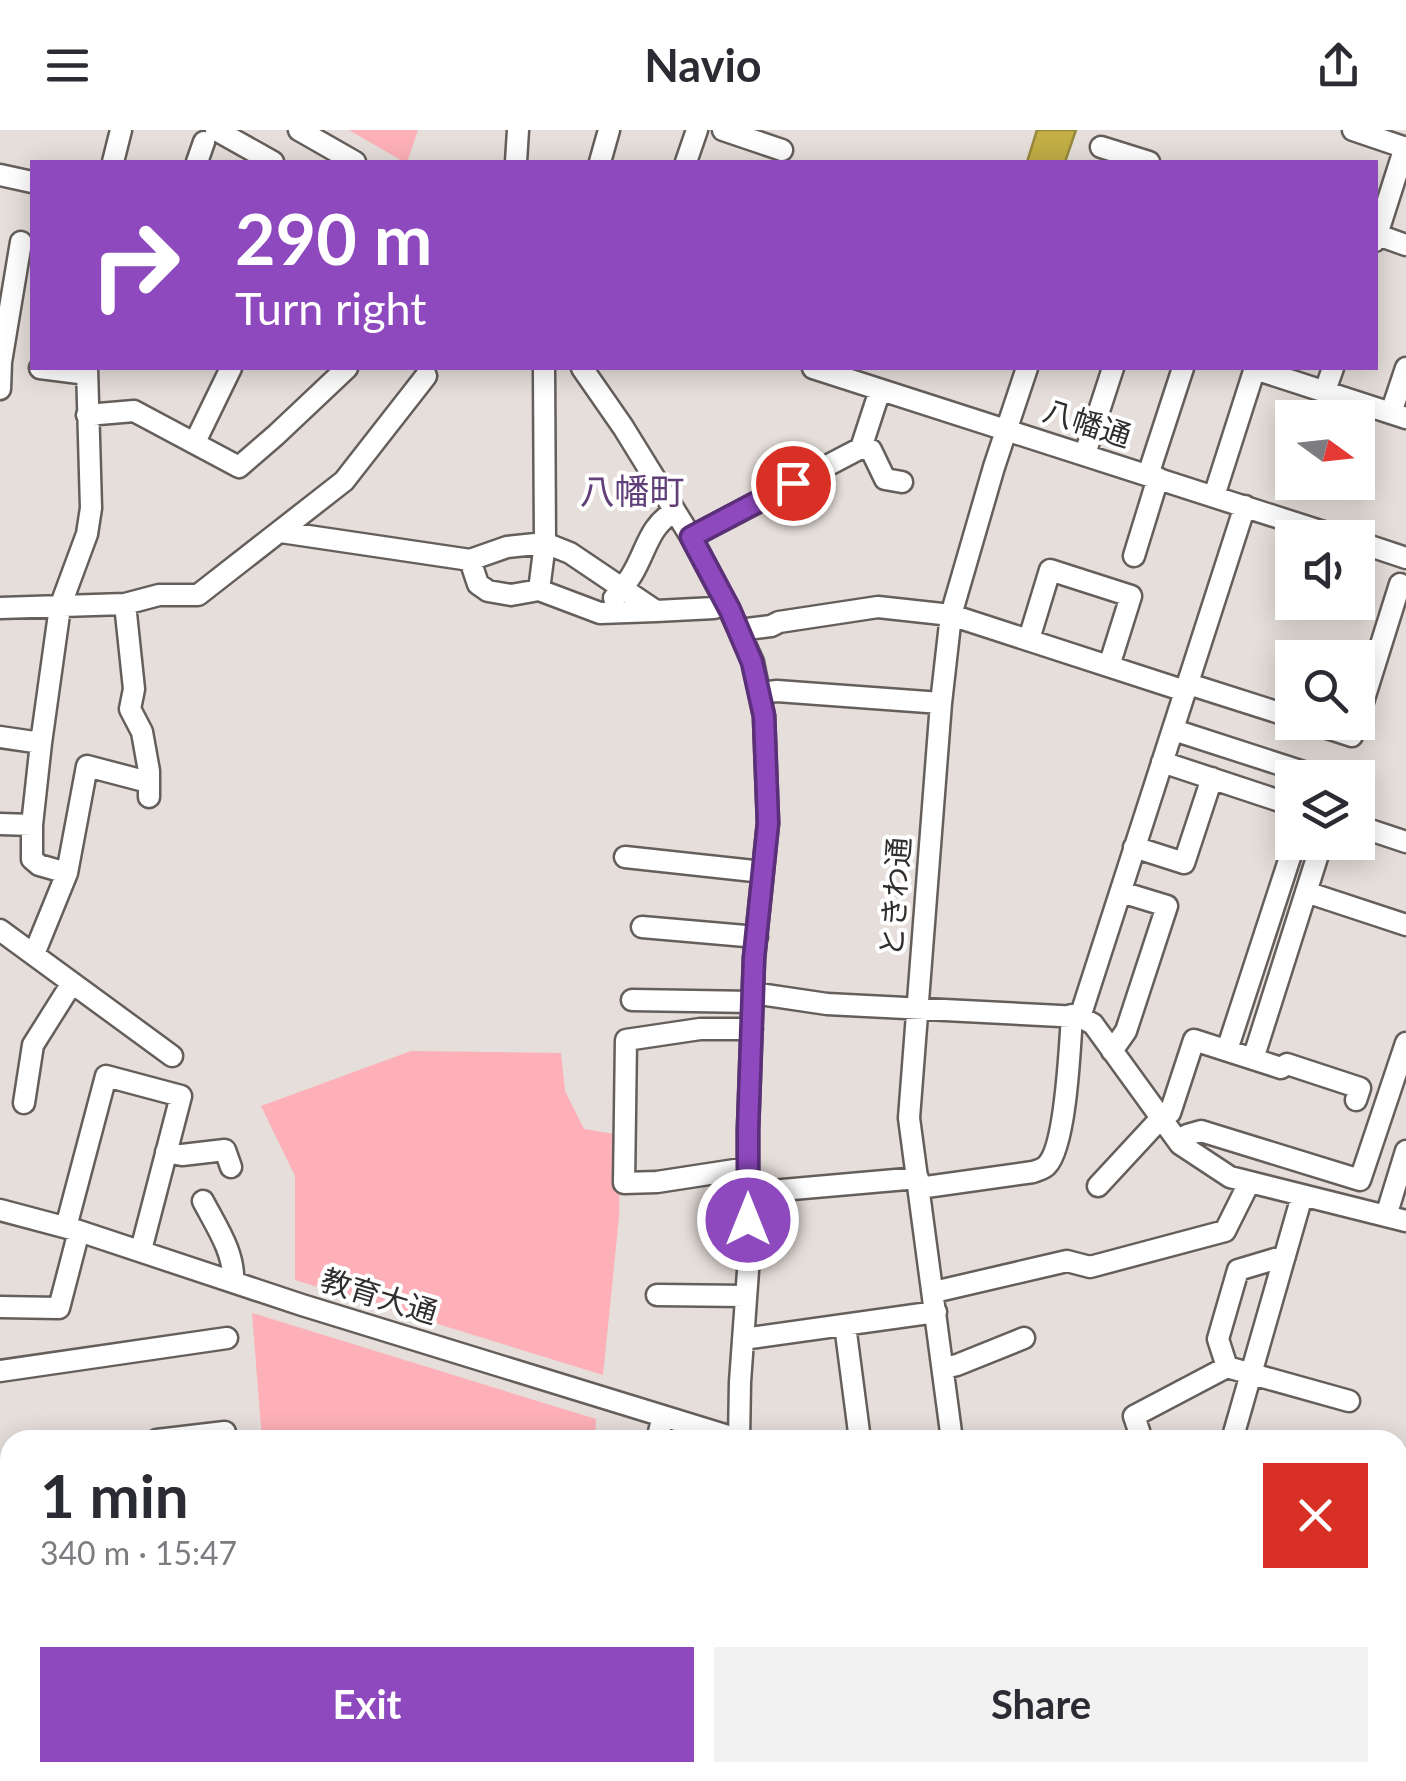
<!DOCTYPE html>
<html lang="en">
<head>
<meta charset="utf-8">
<style>
	body { margin:0; font-family:Lato,"Noto Sans JP",sans-serif; background:#f2f2f3; color:#2b2b33; height:100vh; display:flex; flex-direction:column; font-size:38px; white-space:nowrap }
	* { box-sizing:border-box; margin:0 }
	p { font-size:32px; color:#7c7c81 }
	.icon { flex:none; width:55px; height:55px; fill:none; stroke:currentColor; stroke-width:2; stroke-linecap:round; stroke-linejoin:round }
	.map { position:relative; flex:1; overflow:hidden }
	.sheet { position:absolute; left:0px; top:1300px; width:1408px; height:352px; display:flex; flex-direction:column; background:#fff; border-radius:30px 30px 0 0; box-shadow:0 5px 25px #0003 }
	.sheet>* { flex:none }
	.top-card { position:absolute; left:30px; top:30px; width:1348px; height:210px; border-radius:0px; box-shadow:0 5px 25px #0003; background:#8d49bd; color:#fff; overflow:hidden }
	.needle { width:65px; rotate:105deg }
	.buttons { position:absolute; left:1275px; top:270px; display:grid; gap:20px }
	.buttons a { display:grid; place-items:center; width:100px; height:100px; border-radius:0px; background:#fff; box-shadow:0 5px 25px #0003; font-size:50px }
	.pin { position:absolute; display:grid; place-items:center; width:85px; height:85px; color:#fff; margin:-42px; border:5px solid #fff; border-radius:50%; box-shadow:0 2px 10px #0007 }
	.me { position:absolute; width:110px; margin:-55px; rotate:0deg; stroke-linejoin:round; filter:drop-shadow(0 0 8px #0008) }
	.turn { display:flex; align-items:center; gap:35px; height:210px; padding:0 40px; font-size:45px }
	.turn .icon { width:130px; height:130px; stroke-width:2.5 }
	.turn b { display:block; font-size:70px; line-height:85px }
	.round { display:grid; place-items:center; flex:none; width:105px; height:105px; border-radius:0px; background:#f2f2f3 }
	.head { display:flex; align-items:center; justify-content:space-between; height:170px; padding:0 40px }
	h1 { font-size:60px; font-weight:700; line-height:75px }
	.cta { display:flex; gap:20px; margin-top:auto; padding:20px 40px }
	.cta a { flex:1; height:115px; border-radius:0px; background:#8d49bd; color:#fff; font-size:40px; font-weight:700; line-height:115px; text-align:center }
	.cta a+a { background:#f2f2f3; color:#2b2b33 }
	header { display:flex; justify-content:space-between; align-items:center; height:130px; padding:0 40px; background:#fff; font-size:45px; font-weight:700 }
	.map>svg:first-child { display:block }
</style>
</head>
<body>
<header><svg class="icon" aria-label="menu" viewBox="0 0 24 24"><path d="M4 6h16M4 12h16M4 18h16"/></svg>Navio<svg class="icon" aria-label="share" viewBox="0 0 24 24"><path d="M12 15V3M7 8l5-5 5 5M5 13v7h14v-7"/></svg></header>
<div class="map">
<svg width="1406" height="1651" viewBox="0 0 1406 1651">
	<rect width="100%" height="100%" fill="#e5deda"/>
	<!-- green -->
	<path fill="#fdb0b7" d="M 349,0 L 418,0 L 407,32 L 404,32 Z
		M 411,921 L 561,923 L 565,961 L 584,999 L 621,1005 L 619,1087 L 603,1245 L 295,1150 L 295,1046 L 261,976 Z
		M 252,1183 L 596,1289 L 595,1310 L 262,1310 Z"/>
	<!-- water -->
	<path fill="#c2ae45" stroke="#96883e" stroke-width="2.5" d="M 1037,0 L 1076,0 L 1065,32 L 1027,32 Z"/>
	<g fill="none" stroke-linecap="round" stroke-linejoin="round">
		<!-- minor casing -->
		<g stroke="#655f5c" stroke-width="25">
			<path id="minor" d="M 216,0 L 273,32
				M 299,0 L 355,32
				M 723,0 L 782,20
				M 1353,0 L 1406,18
				M 1101,17 L 1149,32
				M 113,32 L 121,0
				M 197,32 L 204,12
				M 516,32 L 518,0
				M 600,32 L 609,0
				M 686,32 L 697,0
				M 0,45 L 32,52
				M 1375,104 L 1406,115
				M 1375,111 L 1405,17
				M 40,238 L 87,244
				M 582,238 L 623,297 L 691,407 L 730,481 L 753,532 L 764,586 L 768,693 L 754,828 L 748,1000 L 748,1141 L 740,1252 L 739,1310
				M 813,238 L 1342,408
				M 1255,239 L 1406,288
				M 0,259 L 1,232 L 21,112
				M 1325,261 L 1333,238
				M 1391,283 L 1406,238
				M 87,285 L 134,281 L 239,337 L 276,305 L 347,238
				M 195,312 L 231,238
				M 861,318 L 871,320 L 885,349 L 902,352
				M 1085,324 L 1113,238
				M 1148,345 L 1183,238
				M 1214,366 L 1255,238
				M 281,402 L 470,430 L 507,417 L 545,413 L 544,238
				M 691,407 L 861,318 L 880,260
				M 1358,412 L 1406,428
				M 1134,426 L 1158,348
				M 470,430 L 478,454 L 488,461 L 511,465 L 539,460 L 600,483 L 656,481
				M 539,460 L 545,413 L 570,423 L 656,481 L 714,478 L 726,474
				M 614,468 C 621,460 629,451 634,441 C 647,418 650,395 675,381
				M 125,474 L 134,559 L 130,579 L 142,602 L 149,641 L 149,667
				M 0,478 L 125,474 L 159,465 L 198,465 L 344,351 L 426,246
				M 739,500 L 771,496 L 779,492 L 878,477 L 951,485 L 1185,561
				M 1029,509 L 1050,440 L 1131,466 L 1109,536
				M 1198,557 L 1292,587
				M 760,563 L 777,561 L 941,573
				M 1358,588 L 1400,454
				M 1309,592 L 1352,606 L 1356,592
				M 1183,603 L 1322,648
				M 0,607 L 41,613
				M 1162,632 L 1292,675
				M 0,694 L 32,695
				M 1358,696 L 1406,712
				M 1134,717 L 1184,733 L 1212,648
				M 625,727 L 763,742
				M 67,743 L 87,636 L 148,652
				M 1306,762 L 1406,795
				M 642,797 L 757,807
				M 0,800 L 172,926
				M 34,824 L 67,743 L 39,735 L 32,729 L 32,695 L 41,613 L 60,477 L 87,404 L 91,378 L 87,238
				M 753,863 L 827,874 L 1080,887 L 1093,894 L 1180,1014 L 1230,1047 L 1406,1091
				M 632,870 L 753,872
				M 1080,887 L 1245,376
				M 1227,920 L 1294,715
				M 1112,921 L 1126,901 L 1167,776 L 1121,762
				M 1253,929 L 1322,712
				M 24,973 L 33,915 L 72,853
				M 1170,983 L 1194,910 L 1281,938 L 1287,934 L 1360,958 L 1356,970
				M 1187,1005 L 1201,1001 L 1360,1050 L 1406,913
				M 166,1022 L 182,1025 L 225,1020 L 231,1037
				M 748,1038 L 657,1052 L 624,1053 L 626,910 L 700,899 L 752,899
				M 1098,1056 L 1161,988
				M 919,1058 L 1033,1042 C 1038,1040 1044,1039 1047,1035 C 1066,1016 1070,915 1072,885
				M 748,1063 L 918,1048
				M 203,1071 C 216,1096 235,1123 233,1152
				M 0,1080 L 79,1101 L 302,1175 L 741,1310
				M 1386,1086 L 1406,1021
				M 66,1097 L 106,946 L 181,966 L 141,1120
				M 934,1162 L 1067,1131 L 1090,1137 L 1225,1101 L 1249,1053
				M 657,1165 L 746,1166
				M 0,1177 L 59,1178 L 79,1101
				M 845,1195 L 860,1310
				M 743,1209 L 936,1182
				M 1227,1237 L 1218,1209 L 1238,1140 L 1285,1126
				M 944,1238 L 957,1235 L 1024,1208
				M 0,1241 L 227,1208
				M 157,1310 L 225,1302 L 225,1310
				M 657,1310 L 663,1286
				M 952,1310 L 909,988 L 941,573 L 951,485 L 994,337 L 1027,238
				M 1142,1310 L 1134,1286 L 1227,1237 L 1349,1271
				M 1232,1310 L 1302,1066
				M 0,1343 L 10,1340
				M 0,1433 L 10,1428
				M 0,1534 L 10,1528
				M 1398,1536 L 1406,1539
				M 134,1642 L 141,1651
				M 220,1642 L 253,1651
				M 605,1642 L 606,1651
				M 796,1642 L 799,1651
				M 994,1642 L 995,1651
				M 8,1651 L 18,1642
				M 388,1651 L 433,1642
				M 919,1651 L 933,1642
				M 1033,1651 L 1049,1642"/>
		</g>
		<!-- minor -->
		<use href="#minor" stroke="#fff" stroke-width="20"/>
	</g>
	<g fill="none" stroke-linecap="round" stroke-linejoin="round">
		<!-- route casing -->
		<g stroke="#5c2f7b" stroke-width="25">
			<path id="route" d="M 748,1090 L 748,1000 L 754,828 L 768,693 L 764,586 L 752,532 L 730,480 L 691,407 L 793,353"/>
		</g>
		<!-- route -->
		<use href="#route" stroke="#8d49bd" stroke-width="18"/>
	</g>
	<g text-anchor="middle" stroke-width="8" stroke-linejoin="round" paint-order="stroke">
		<!-- street labels -->
		<g font-size="30" fill="#312f2d" stroke="#fff">
			<text transform="translate(1087 294) rotate(18)" y="10">八幡通</text>
			<text transform="translate(896 767) rotate(-86)" y="10">ときわ通</text>
			<text transform="translate(379 1167) rotate(17)" y="10">教育大通</text>
		</g>
		<!-- quarter labels -->
		<g font-size="35" fill="#61407a" stroke="#fff">
			<text x="632" y="374">八幡町</text>
		</g>
	</g>
</svg>
<div class="buttons">
<a><svg class="needle" viewBox="-14 -14 28 28"><path d="M0-13l5 13h-10z" fill="#e53935"/><path d="M0 13l5-13h-10z" fill="#7c7c81"/></svg></a>
<a><svg class="icon" aria-label="sound" viewBox="0 0 24 24"><path d="M4 9h4l5-4v14l-5-4H4zM17 9q2 3 0 6"/></svg></a>
<a><svg class="icon" aria-label="search" viewBox="0 0 24 24"><circle cx="10" cy="10" r="6"/><path d="M15 15l6 6"/></svg></a>
<a><svg class="icon" aria-label="layers" viewBox="0 0 24 24"><path d="M12 4l9 5-9 5-9-5zM3 14l9 5 9-5"/></svg></a>
</div>
<div class="pin" style="left:793px;top:353px;background:#d93025"><svg class="icon" aria-label="arrive" viewBox="0 0 24 24"><path d="M6 21V4h12l-3 4 3 4H6"/></svg></div>
<svg class="me" style="left:748px;top:1090px" viewBox="-20 -20 40 40"><circle r="17" fill="#8d49bd" stroke="#fff" stroke-width="3"/><path d="M0-11L8 9 0 5-8 9z" fill="#fff"/></svg>
<div class="top-card">
<div class="turn"><svg class="icon" aria-label="right" viewBox="0 0 24 24"><path d="M7 20v-9h11M14 6l5 5-5 5"/></svg><div><b>290 m</b>Turn right</div></div>
</div>
<section class="sheet">
<div class="head"><div><h1>1 min</h1><p>340 m · 15:47</p></div><a class="round" style="background:#d93025;color:#fff"><svg class="icon" aria-label="close" viewBox="0 0 24 24"><path d="M6 6l12 12M18 6L6 18"/></svg></a></div>
<div class="cta"><a>Exit</a><a>Share</a></div>
</section>
</div>
</body>
</html>
